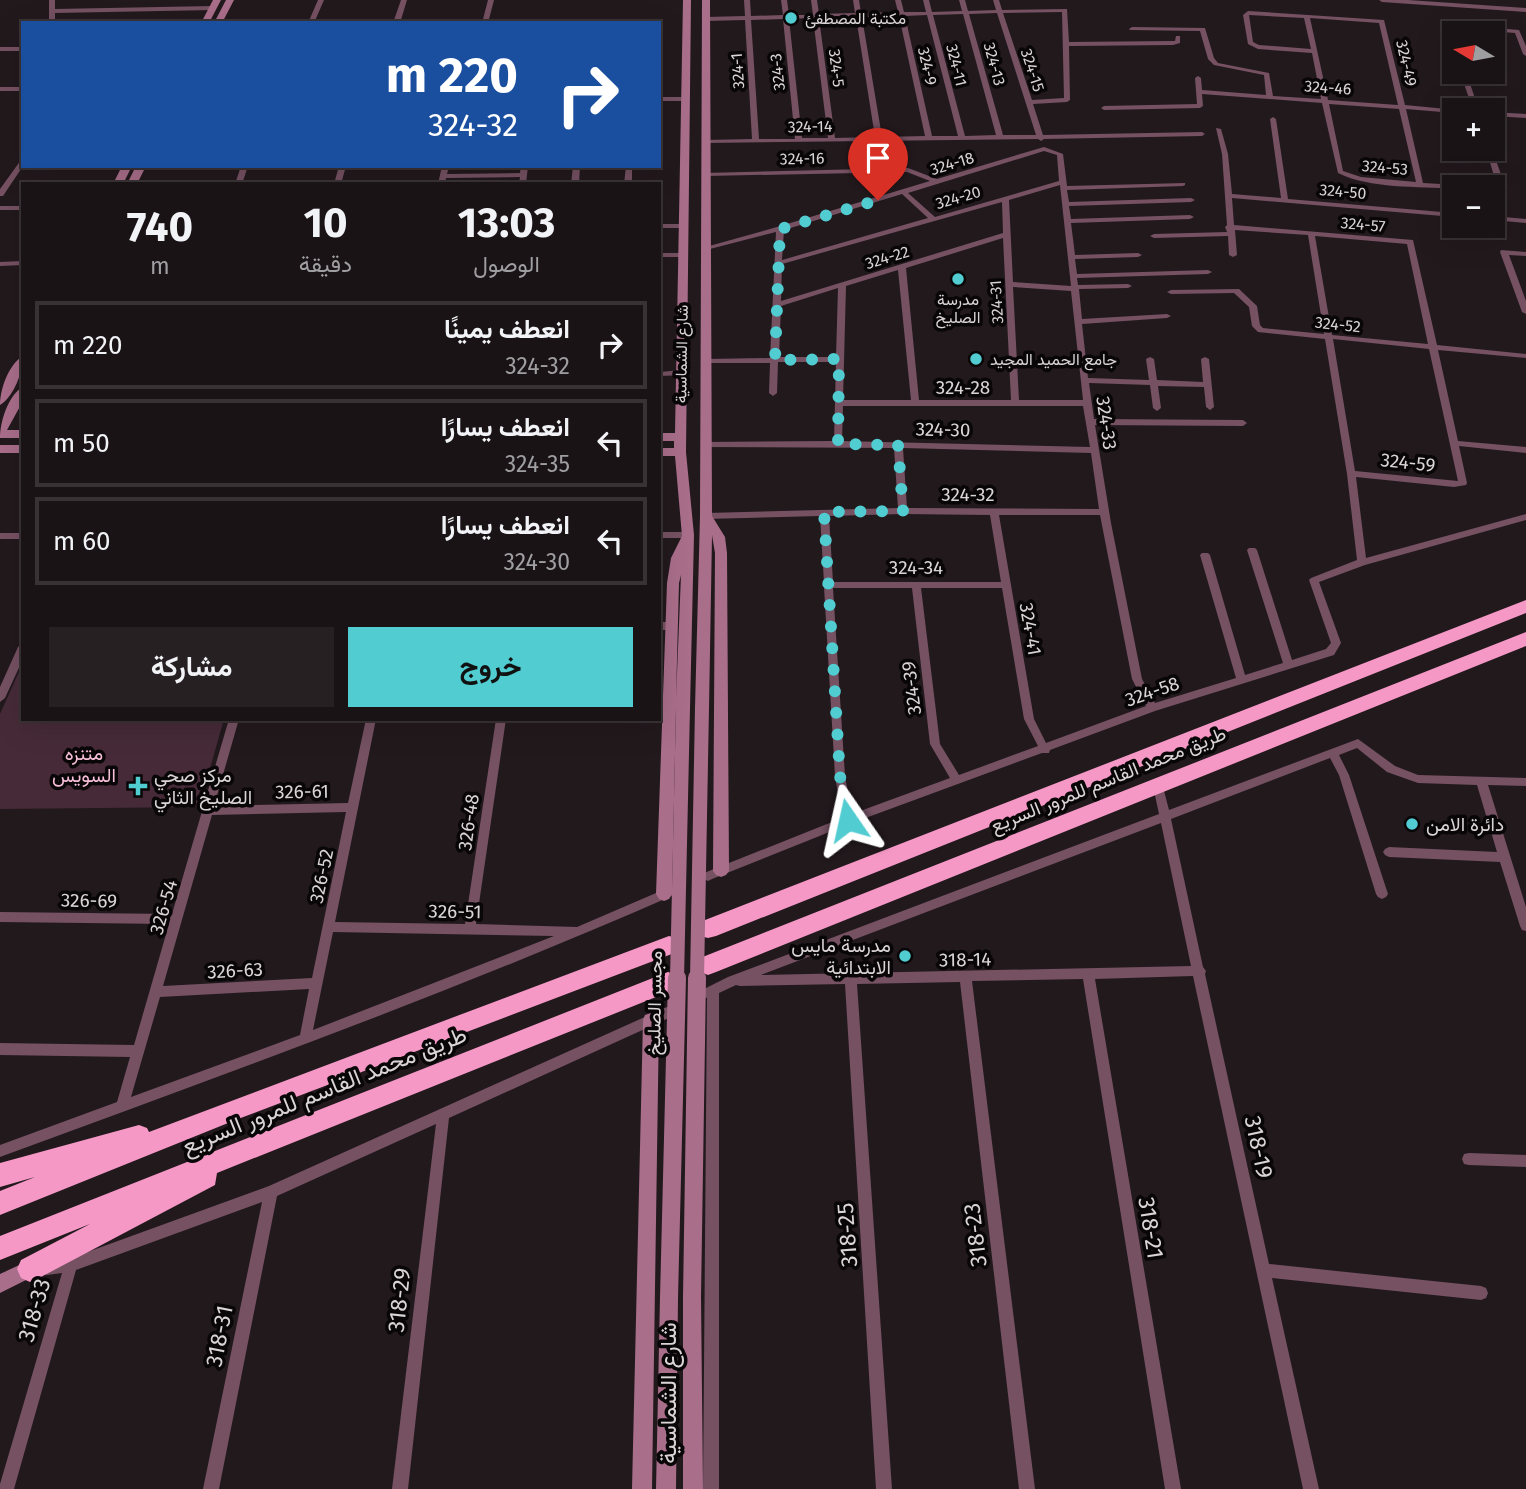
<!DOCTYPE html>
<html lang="ar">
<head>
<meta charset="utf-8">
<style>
	body { margin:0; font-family:"Fira Sans",Vazirmatn,sans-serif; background:#272023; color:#f1f3f6; direction:rtl; height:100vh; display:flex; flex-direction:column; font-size:26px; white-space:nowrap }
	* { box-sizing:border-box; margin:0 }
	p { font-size:23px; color:#9f9ea1 }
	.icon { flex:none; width:38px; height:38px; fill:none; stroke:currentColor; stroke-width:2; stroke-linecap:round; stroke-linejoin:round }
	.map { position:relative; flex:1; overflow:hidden; direction:ltr }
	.sheet { position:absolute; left:21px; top:182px; width:640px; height:539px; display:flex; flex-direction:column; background:#1a1316; border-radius:0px; box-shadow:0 7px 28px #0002,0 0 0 2px #383235; direction:rtl }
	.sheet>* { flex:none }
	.top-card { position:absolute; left:21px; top:21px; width:640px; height:147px; border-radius:0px; box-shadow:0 7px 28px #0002,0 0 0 2px #383235; direction:rtl; background:#1a4fa0; color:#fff; overflow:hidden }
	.needle { width:46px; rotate:280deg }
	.fabs { position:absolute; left:1442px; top:21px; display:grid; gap:14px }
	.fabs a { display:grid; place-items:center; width:63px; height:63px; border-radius:0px; background:#1a1316; box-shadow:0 7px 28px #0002,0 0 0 2px #383235; font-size:35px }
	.pin { position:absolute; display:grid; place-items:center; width:60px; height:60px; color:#fff; margin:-72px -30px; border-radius:50% 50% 50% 0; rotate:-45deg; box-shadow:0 0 7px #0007 }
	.pin .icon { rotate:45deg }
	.me { position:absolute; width:77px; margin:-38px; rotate:349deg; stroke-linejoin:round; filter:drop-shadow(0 0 5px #0008) }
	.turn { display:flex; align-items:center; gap:24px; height:147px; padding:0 28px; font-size:32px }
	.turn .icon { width:91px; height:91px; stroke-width:2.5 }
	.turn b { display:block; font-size:49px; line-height:60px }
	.eta { display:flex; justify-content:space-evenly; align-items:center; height:119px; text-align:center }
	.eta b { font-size:42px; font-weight:700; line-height:49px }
	.button { display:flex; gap:14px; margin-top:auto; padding:14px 28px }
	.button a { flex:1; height:80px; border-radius:0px; background:#51ccd1; color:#111; font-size:28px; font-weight:700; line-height:80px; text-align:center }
	.button a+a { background:#272023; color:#f1f3f6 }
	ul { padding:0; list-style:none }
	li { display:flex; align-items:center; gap:21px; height:88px; margin:0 14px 10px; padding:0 14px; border:4px solid #383235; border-radius:0px }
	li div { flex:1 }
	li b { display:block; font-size:26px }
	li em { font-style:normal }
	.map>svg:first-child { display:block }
</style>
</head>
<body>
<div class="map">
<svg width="1526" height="1489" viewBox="0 0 1526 1489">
	<rect width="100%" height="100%" fill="#22191d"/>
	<!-- green -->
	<path fill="#462a38" d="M 23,663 L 23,719 L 224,719 L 199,807 L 0,809 L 0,714 Z"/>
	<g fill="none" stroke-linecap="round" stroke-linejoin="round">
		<!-- street -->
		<path fill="#755162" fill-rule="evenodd" d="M 49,0 L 55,0 L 55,9 L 213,6 L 216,8 L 213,10 L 55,13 L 55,23 L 49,23 Z
			M 318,0 L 324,0 L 314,23 L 308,23 Z
			M 401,0 L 407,0 L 400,23 L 351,23 L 354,21 L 394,20 Z
			M 488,0 L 494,0 L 488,23 L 482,23 Z
			M 744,0 L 750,0 L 751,16 L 783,15 L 781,0 L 787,0 L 789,15 L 813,15 L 811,0 L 817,0 L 819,14 L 855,13 L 853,0 L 859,0 L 861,13 L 898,12 L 895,0 L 901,0 L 904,12 L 926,12 L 923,0 L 929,0 L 932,12 L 962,11 L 959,0 L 965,0 L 968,11 L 996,10 L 993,0 L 999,0 L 1002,10 L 1067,9 L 1069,42 L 1173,41 L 1175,41 L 1176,36 L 1180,36 L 1180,43 L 1173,45 L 1069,46 L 1070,100 L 1067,102 L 1033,104 L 1043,135 L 1202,132 L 1205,134 L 1202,136 L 1044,139 L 1041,141 L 1038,139 L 704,143 L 704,141 L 706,140 L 752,139 L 745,20 L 706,21 L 703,19 L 706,17 L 745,16 ZM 1062,12 L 1064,98 L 1032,100 L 1003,13 ZM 997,13 L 1036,135 L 1003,135 L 969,14 ZM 963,14 L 996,135 L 965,136 L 933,15 ZM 927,15 L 958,136 L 932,136 L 905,16 ZM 899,16 L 925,136 L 882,137 L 862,17 ZM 856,17 L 875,137 L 835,138 L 819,18 ZM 813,18 L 828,138 L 802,138 L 789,19 ZM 783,19 L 795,139 L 759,139 L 751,20 Z
			M 1379,0 L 1408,0 L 1526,8 L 1526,12 L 1382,2 Z
			M 1248,11 L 1384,20 L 1405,105 L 1457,110 L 1454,110 L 1454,113 L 1406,109 L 1423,183 L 1458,185 L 1461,187 L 1454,187 L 1454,189 C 1418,186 1370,189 1338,173 L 1322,103 L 1202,94 L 1203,106 L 1200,108 L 1104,110 L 1101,108 L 1104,106 L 1197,104 L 1195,78 L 1198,76 L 1201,78 L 1202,90 L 1266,95 L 1264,75 L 1214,65 L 1208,59 L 1200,31 L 1130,30 L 1129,29 L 1132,27 L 1205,28 L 1214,58 L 1218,63 L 1269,73 L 1273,96 L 1321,99 L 1312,53 L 1258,49 L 1248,44 L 1243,15 ZM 1249,15 L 1304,18 L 1311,49 L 1259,45 L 1253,42 ZM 1310,18 L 1379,23 L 1398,105 L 1328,100 ZM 1329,104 L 1399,109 L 1416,182 L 1361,177 L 1343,171 Z
			M 1448,24 L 1519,30 L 1526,46 L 1526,56 L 1523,54 L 1515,33 L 1452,28 L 1454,36 L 1454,47 L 1452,46 L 1445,26 Z
			M 0,47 L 23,47 L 23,51 L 0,51 Z
			M 1460,72 L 1466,72 L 1479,110 L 1473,110 Z
			M 0,87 L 23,87 L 23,91 L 0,91 Z
			M 660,97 L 686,97 L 689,99 L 686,101 L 660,101 Z
			M 1493,112 L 1526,114 L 1526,118 L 1493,116 Z
			M 1273,117 L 1276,119 L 1288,199 L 1454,213 L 1454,217 L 1232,198 L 1234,225 L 1413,240 L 1437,345 L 1526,354 L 1526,358 L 1438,350 L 1458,441 L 1526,447 L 1526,453 L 1459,446 L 1467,483 L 1466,485 L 1454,487 L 1356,477 L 1366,558 L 1526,514 L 1526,520 L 1365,565 L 1319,582 L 1341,643 L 1334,655 L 1155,711 L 1050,750 L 1049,753 L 1042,753 L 852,823 L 712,879 L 708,881 L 704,879 L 702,876 L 704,873 L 842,818 L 835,776 L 824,587 L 822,585 L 824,583 L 820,516 L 706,519 L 701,516 L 706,513 L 898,508 L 894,448 L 703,447 L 703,443 L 706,442 L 834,441 L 836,362 L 778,362 L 777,393 L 773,396 L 769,393 L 770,363 L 703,363 L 702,361 L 706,359 L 770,358 L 776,232 L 706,250 L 702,248 L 777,227 L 930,181 L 907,172 L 706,176 L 704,175 L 704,173 L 908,168 L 937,179 L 1044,147 L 1063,154 L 1067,186 L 1185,183 L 1185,185 L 1183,186 L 1067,190 L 1069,202 L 1191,198 L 1195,200 L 1191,202 L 1069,206 L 1071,219 L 1190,215 L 1194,217 L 1190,219 L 1071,223 L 1075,255 L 1138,253 L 1142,255 L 1138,257 L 1075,259 L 1077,274 L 1208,270 L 1212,272 L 1208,274 L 1077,278 L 1078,285 L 1128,284 L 1132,286 L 1128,288 L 1079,289 L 1082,319 L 1167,314 L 1171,316 L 1167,318 L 1082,324 L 1088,378 L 1149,380 L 1146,359 L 1150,357 L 1154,359 L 1157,380 L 1203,382 L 1201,359 L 1205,357 L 1209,359 L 1214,407 L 1210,410 L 1206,407 L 1204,387 L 1158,386 L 1161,408 L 1157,411 L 1153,408 L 1150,385 L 1089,383 L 1094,419 L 1243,420 L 1247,423 L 1243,426 L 1095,425 L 1111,523 L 1142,679 L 1155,703 L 1236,678 L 1200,555 L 1202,553 L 1208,553 L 1210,555 L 1245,675 L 1283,663 L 1247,550 L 1249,548 L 1255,548 L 1257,550 L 1292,660 L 1326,649 L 1331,643 L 1309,580 L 1311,578 L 1357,560 L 1347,474 L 1325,339 L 1258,332 L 1252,326 L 1249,307 L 1234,293 L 1171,294 L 1167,292 L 1171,290 L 1239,289 L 1257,306 L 1260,325 L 1263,328 L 1324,334 L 1308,235 L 1235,230 L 1237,255 L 1233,257 L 1229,255 L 1228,236 L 1154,238 L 1150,236 L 1154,234 L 1227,232 L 1225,227 L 1227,225 L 1222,154 L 1216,128 L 1221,129 L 1228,154 L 1232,194 L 1281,198 L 1270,119 ZM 1044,151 L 1057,155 L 1059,181 L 935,217 L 908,193 ZM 1060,185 L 1071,286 L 1013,282 L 1009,200 ZM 902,194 L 928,218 L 782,260 L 784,230 ZM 1002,202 L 1003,233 L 781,301 L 782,264 ZM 1315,236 L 1407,244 L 1428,344 L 1332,335 ZM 1003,238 L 1011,400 L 919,400 L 906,268 ZM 898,270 L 911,400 L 843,400 L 846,286 ZM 1013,287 L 1071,291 L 1083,400 L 1019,400 ZM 838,288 L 836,357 L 779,357 L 781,306 ZM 1333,339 L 1429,349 L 1458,481 L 1355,471 ZM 843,406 L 1083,406 L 1090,447 L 842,441 ZM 903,448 L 1091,453 L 1099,509 L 907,508 ZM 903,514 L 990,515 L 1001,582 L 833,582 L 829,516 ZM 999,515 L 1100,515 L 1132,679 L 1146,706 L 1046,743 L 1034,719 ZM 833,588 L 912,588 L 930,744 L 950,778 L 852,814 L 845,776 ZM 921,588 L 1002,588 L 1024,719 L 1038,746 L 959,775 L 940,744 Z
			M 1486,149 L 1492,149 L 1505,186 L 1501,192 L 1493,192 L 1493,188 L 1497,186 Z
			M 23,159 L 23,166 L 3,196 L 0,196 L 0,189 L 21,160 Z
			M 241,166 L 248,166 L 242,184 L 235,184 Z
			M 339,166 L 346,166 L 341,184 L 334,184 Z
			M 442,166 L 449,166 L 447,174 L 520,173 L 521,166 L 528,166 L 526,184 L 519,184 L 520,177 L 446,178 L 445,184 L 438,184 Z
			M 573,166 L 580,166 L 579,184 L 571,184 Z
			M 626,166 L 632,166 L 632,184 L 624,184 Z
			M 0,206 L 23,206 L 23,210 L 0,210 Z
			M 1493,216 L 1526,219 L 1526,223 L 1493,220 Z
			M 660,224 L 683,224 L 687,226 L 683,228 L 660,228 Z
			M 1501,250 L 1526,252 L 1526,256 L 1509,255 L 1526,301 L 1526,314 L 1522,312 L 1500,252 Z
			M 660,253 L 683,253 L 687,255 L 683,257 L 660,257 Z
			M 23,261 L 23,265 L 0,266 L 0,262 Z
			M 681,370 L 685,373 L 684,375 L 660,376 L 660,372 Z
			M 660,532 L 688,532 L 693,535 L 688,538 L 660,538 Z
			M 0,533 L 23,533 L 23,539 L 0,539 Z
			M 660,622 L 672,622 L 677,626 L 672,630 L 660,630 Z
			M 23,643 L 23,659 L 5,698 L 0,702 L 0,687 L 18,647 Z
			M 229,719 L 239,719 L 214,806 L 348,803 L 366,719 L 376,719 L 335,922 L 465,924 L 496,719 L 506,719 L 476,924 L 577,927 L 670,887 L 674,889 L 676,892 L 674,895 C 453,992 226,1074 0,1157 L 0,1145 L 117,1102 L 130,1057 L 0,1055 L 0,1043 L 134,1045 L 169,924 L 0,922 L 0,912 L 172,914 ZM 346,812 L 312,978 L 163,986 L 212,815 ZM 333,932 L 554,936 L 313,1030 ZM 309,989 L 300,1035 L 131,1097 L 160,997 Z
			M 1358,739 L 1395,766 L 1418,775 L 1526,778 L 1526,786 L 1488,785 L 1526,907 L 1526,931 L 1522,930 L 1520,926 L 1500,862 L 1389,857 L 1385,855 L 1383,852 L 1385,849 L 1389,847 L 1497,852 L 1477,785 L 1418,783 L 1387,772 L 1357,748 L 1339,755 L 1349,775 L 1388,894 L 1386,897 L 1382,899 L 1378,897 L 1376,894 L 1339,775 L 1330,758 L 1171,819 L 1203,967 L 1206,971 L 1205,974 L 1269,1264 L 1481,1286 L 1486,1288 L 1488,1293 L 1486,1298 L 1481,1300 L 1272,1278 L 1319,1489 L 1303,1489 L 1193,976 L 1095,979 L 1181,1489 L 1165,1489 L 1083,979 L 972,981 L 1035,1489 L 1019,1489 L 960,982 L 857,984 L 892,1489 L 876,1489 L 845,984 L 740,986 L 736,985 L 719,993 L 719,1489 L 703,1489 L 707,998 L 704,997 L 702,993 L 704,989 L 728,977 L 1159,814 L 1153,786 L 1154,783 L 1162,783 L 1169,810 ZM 1161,823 L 1191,966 L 761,975 Z
			M 667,1007 L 671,1009 L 673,1013 L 671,1017 L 449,1118 L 408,1489 L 392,1489 L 436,1124 L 277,1196 L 219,1489 L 203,1489 L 262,1202 L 76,1270 L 14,1489 L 0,1489 L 0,1484 L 62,1273 L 47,1275 L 42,1273 L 40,1268 L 42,1263 L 71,1258 L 269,1186 Z
			M 1469,1153 L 1526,1155 L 1526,1167 L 1469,1165 L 1464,1164 L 1462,1159 L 1464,1154 Z"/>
		<!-- secondary -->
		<path fill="#a96e8a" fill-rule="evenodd" d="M 213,0 L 221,0 L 209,23 L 201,23 Z
			M 226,0 L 234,0 L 222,23 L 214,23 Z
			M 683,0 L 691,0 L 686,452 L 694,535 L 690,708 L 683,713 L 676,708 L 672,894 L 669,899 L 664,901 L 659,899 L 656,894 L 667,583 L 671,558 L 682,536 L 675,456 L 660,456 L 660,448 L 674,448 L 674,441 L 660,441 L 660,433 L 675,433 ZM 681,575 L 676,698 L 679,583 Z
			M 702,0 L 710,0 L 712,516 L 725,537 L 727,553 L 729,871 L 726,875 L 721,877 L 716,875 L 713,871 L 715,553 L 712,535 L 709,708 L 702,713 L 695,708 L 700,516 Z
			M 122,166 L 132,166 L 123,184 L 113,184 Z
			M 136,166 L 146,166 L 137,184 L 127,184 Z
			M 23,356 C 23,371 14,397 0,405 C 0,389 9,364 23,356 Z
			M 23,387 L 23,401 L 7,430 L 23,430 L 23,438 L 0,438 C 0,422 8,395 23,387 Z
			M 0,445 L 23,445 L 23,453 L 0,453 Z
			M 651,1013 L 657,1015 L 659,1020 L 652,1489 L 632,1489 L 643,1020 L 645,1015 Z
			M 30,1260 L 36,1263 L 39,1269 L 36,1275 L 0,1293 L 0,1274 Z
			M 692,1288 L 699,1290 L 701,1297 L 703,1489 L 683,1489 L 683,1297 L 685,1290 Z
			M 669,1289 L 676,1291 L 678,1298 L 676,1489 L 656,1489 L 660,1298 L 662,1291 Z"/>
		<!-- highway -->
		<path fill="#f598c6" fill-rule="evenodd" d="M 1526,600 L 1526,613 L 716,936 L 708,938 L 700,936 L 697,929 L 700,922 Z
			M 1526,632 L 1526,646 L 716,972 L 708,975 L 700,972 L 697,965 L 700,958 Z
			M 669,936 L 677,938 L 680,945 L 677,952 L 238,1119 L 0,1215 L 0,1191 L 35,1177 L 0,1187 L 0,1163 L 139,1125 L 147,1128 L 149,1132 Z
			M 668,972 L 676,975 L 679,982 L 676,989 L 217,1173 L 215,1185 L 39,1278 L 30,1282 L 21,1278 L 17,1269 L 21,1260 L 90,1224 L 0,1260 L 0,1236 Z"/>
		<!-- secondary-bridge-far1 -->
		<path stroke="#a96e8a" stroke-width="14" d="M 677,979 L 683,708
			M 697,979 L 702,708"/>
		<!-- secondary-bridge -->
		<path stroke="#a96e8a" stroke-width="18" d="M 692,1297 L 697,978
			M 669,1298 L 677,978"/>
	</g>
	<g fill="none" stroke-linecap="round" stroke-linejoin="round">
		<!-- route -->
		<path stroke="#51ccd1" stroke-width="12" stroke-dasharray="0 21.6" d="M 848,820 L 840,776 L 824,512 L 903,511 L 898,445 L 838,444 L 839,359 L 775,360 L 780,229 L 878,200"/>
	</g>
	<!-- markers -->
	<g fill="#51ccd1" stroke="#090607" stroke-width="2.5">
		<circle cx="791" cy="18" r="7"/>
		<circle cx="958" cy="279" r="7"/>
		<circle cx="976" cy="359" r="7"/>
		<path d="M134.5 775.5h7v7h7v7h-7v7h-7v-7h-7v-7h7z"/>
		<circle cx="1412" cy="824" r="7"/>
		<circle cx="905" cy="956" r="7"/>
	</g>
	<g text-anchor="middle" stroke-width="7" stroke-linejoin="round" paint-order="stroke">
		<!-- far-poi labels -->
		<g font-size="16" fill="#dad4d6" stroke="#090607" text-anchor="start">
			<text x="805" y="24">مكتبة المصطفئ</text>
			<text x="958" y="305" text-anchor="middle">مدرسة<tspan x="958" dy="18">الصليخ</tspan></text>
			<text x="990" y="365">جامع الحميد المجيد</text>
		</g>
		<!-- far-street labels -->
		<g font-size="16" fill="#dad4d6" stroke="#090607">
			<text transform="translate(1407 63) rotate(77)" y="6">324-49</text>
			<text transform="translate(995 64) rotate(75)" y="6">324-13</text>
			<text transform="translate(957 65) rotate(76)" y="6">324-11</text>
			<text transform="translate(928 66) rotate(77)" y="6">324-9</text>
			<text transform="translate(837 68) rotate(83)" y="6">324-5</text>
			<text transform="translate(1033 70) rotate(72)" y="6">324-15</text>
			<text transform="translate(737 71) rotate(-94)" y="6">324-1</text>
			<text transform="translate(777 72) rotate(-96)" y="6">324-3</text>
			<text transform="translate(1328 87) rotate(4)" y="6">324-46</text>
			<text transform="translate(810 126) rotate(-1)" y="6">324-14</text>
			<text transform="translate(802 158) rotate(-1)" y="6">324-16</text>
			<text transform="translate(952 163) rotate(-17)" y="6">324-18</text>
			<text transform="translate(1385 167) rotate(5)" y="6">324-53</text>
			<text transform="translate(1343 191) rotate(5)" y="6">324-50</text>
			<text transform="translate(958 197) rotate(-16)" y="6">324-20</text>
			<text transform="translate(1363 224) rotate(5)" y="6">324-57</text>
			<text transform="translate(887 257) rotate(-17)" y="6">324-22</text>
			<text transform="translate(996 302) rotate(-93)" y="6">324-31</text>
			<text transform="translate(1338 324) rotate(6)" y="6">324-52</text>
			<text transform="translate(681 354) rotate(-89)" y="6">شارع الشماسية</text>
		</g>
		<!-- street labels -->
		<g font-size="19" fill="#dad4d6" stroke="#090607">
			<text x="963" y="394">324-28</text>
			<text transform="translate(1107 423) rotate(82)" y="7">324-33</text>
			<text transform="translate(943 429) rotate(1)" y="7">324-30</text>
			<text transform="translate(1408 462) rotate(6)" y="7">324-59</text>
			<text x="968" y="501">324-32</text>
			<text x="916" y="574">324-34</text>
			<text transform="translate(1031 629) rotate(80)" y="7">324-41</text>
			<text transform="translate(911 688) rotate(-97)" y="7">324-39</text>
			<text transform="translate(1152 691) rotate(-19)" y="7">324-58</text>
			<text transform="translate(1108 779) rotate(-22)" y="7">طريق محمد القاسم للمرور السريع</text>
			<text transform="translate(302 791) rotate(-1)" y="7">326-61</text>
			<text transform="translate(468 822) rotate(-82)" y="7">326-48</text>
			<text transform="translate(321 876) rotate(-78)" y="7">326-52</text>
			<text transform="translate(89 900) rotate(1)" y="7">326-69</text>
			<text transform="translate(163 907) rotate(-74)" y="7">326-54</text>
			<text transform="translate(455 911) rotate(1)" y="7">326-51</text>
			<text transform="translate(965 959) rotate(-1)" y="7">318-14</text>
			<text transform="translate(235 970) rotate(-3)" y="7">326-63</text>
			<text transform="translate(654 1003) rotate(-89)" y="7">مجسر الصليخ</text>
		</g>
		<!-- park labels -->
		<g font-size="19" fill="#f7bed8" stroke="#090607">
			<text x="84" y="760">متنزه<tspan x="84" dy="22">السويس</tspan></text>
		</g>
		<!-- poi labels -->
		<g font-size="19" fill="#dad4d6" stroke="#090607" text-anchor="start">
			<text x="154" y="782">مركز صحي<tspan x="154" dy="22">الصليخ الثاني</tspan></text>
			<text x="1426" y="831">دائرة الامن</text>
			<text x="891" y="952" text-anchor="end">مدرسة مايس<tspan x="891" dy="22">الابتدائية</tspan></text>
		</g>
		<!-- near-street labels -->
		<g font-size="23" fill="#dad4d6" stroke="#090607">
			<text transform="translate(324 1090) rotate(-22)" y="8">طريق محمد القاسم للمرور السريع</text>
			<text transform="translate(1259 1147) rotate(78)" y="8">318-19</text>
			<text transform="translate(1151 1228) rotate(81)" y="8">318-21</text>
			<text transform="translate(847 1235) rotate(-94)" y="8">318-25</text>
			<text transform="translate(975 1235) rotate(-97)" y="8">318-23</text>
			<text transform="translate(399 1300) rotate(-84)" y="8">318-29</text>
			<text transform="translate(34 1310) rotate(-74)" y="8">318-33</text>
			<text transform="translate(219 1336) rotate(-79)" y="8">318-31</text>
			<text transform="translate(668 1393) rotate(-90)" y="8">شارع الشماسية</text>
		</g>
	</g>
</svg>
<div class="fabs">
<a><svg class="needle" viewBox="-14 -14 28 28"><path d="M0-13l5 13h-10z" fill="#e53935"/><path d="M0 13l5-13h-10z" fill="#9f9ea1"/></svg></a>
<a>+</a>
<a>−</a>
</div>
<div class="pin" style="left:878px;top:200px;background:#d93025"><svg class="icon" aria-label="arrive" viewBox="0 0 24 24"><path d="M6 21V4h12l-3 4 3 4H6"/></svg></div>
<svg class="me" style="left:848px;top:820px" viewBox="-20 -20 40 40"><path d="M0-17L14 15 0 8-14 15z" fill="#51ccd1" stroke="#fff" stroke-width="4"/></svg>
<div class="top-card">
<div class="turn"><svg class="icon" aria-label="right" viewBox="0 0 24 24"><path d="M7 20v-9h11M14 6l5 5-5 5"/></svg><div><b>220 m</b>324-32</div></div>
</div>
<section class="sheet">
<div class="eta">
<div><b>13:03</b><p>الوصول</p></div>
<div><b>10</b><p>دقيقة</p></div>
<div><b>740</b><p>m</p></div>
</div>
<ul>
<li><svg class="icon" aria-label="right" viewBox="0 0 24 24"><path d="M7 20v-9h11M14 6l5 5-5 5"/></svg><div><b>انعطف يمينًا</b><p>324-32</p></div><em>220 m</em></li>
<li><svg class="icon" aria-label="left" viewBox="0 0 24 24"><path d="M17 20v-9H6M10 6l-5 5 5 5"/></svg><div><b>انعطف يسارًا</b><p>324-35</p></div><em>50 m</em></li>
<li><svg class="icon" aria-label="left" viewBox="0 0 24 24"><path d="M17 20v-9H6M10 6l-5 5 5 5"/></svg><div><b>انعطف يسارًا</b><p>324-30</p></div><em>60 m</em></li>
</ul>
<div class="button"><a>خروج</a><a>مشاركة</a></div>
</section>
</div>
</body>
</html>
